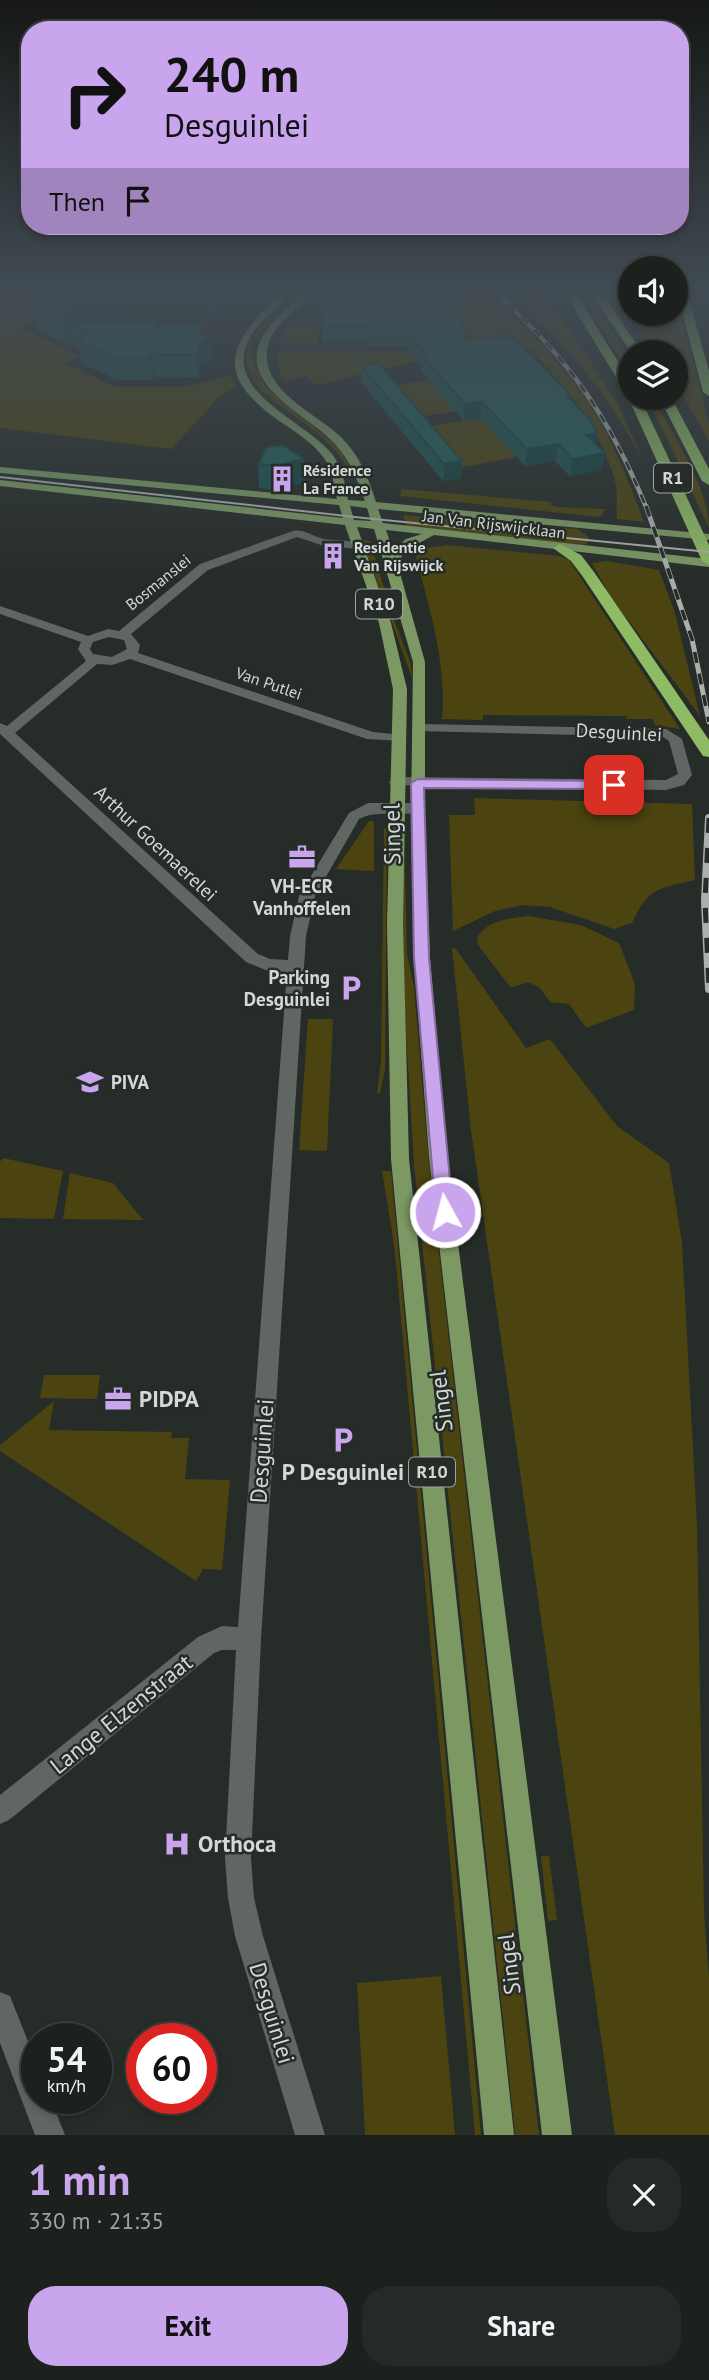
<!DOCTYPE html>
<html lang="en">
<head>
<meta charset="utf-8">
<style>
	body { margin:0; font-family:"PT Sans",sans-serif; background:#252927; color:#f1f3f6; height:100vh; display:flex; flex-direction:column; font-size:26px; white-space:nowrap }
	* { box-sizing:border-box; margin:0 }
	p { font-size:23px; color:#a0a3a4 }
	.icon { flex:none; width:38px; height:38px; fill:none; stroke:currentColor; stroke-width:2; stroke-linecap:round; stroke-linejoin:round }
	.map { position:relative; height:2135px; overflow:hidden }
	.panel { display:flex; flex-direction:column; background:#1c211e; flex:1 }
	.panel>* { flex:none }
	.guide { position:absolute; left:21px; top:21px; width:668px; height:214px; border-radius:28px; box-shadow:0 4px 10px #0003,0 0 0 2px #3a3e3c; background:#c9a5ee; color:#111; overflow:hidden }
	.fabs { position:absolute; left:618px; top:256px; display:grid; gap:14px }
	.fabs a { display:grid; place-items:center; width:70px; height:70px; border-radius:50%; background:#1c211e; box-shadow:0 4px 10px #0003,0 0 0 2px #3a3e3c; font-size:35px }
	.speed { position:absolute; left:21px; top:2023px; display:flex; gap:14px; font-size:35px; font-weight:700; text-align:center }
	.speed>* { display:grid; place-content:center; width:91px; height:91px; border-radius:50%; background:#1c211e; box-shadow:0 4px 10px #0003,0 0 0 2px #3a3e3c; line-height:1 }
	.speed small { font-size:18px; font-weight:400 }
	.speed .limit { border:10px solid #d22; background:#fff; color:#111 }
	.pin { position:absolute; display:grid; place-items:center; width:60px; height:60px; color:#fff; margin:-30px; border-radius:14px; box-shadow:0 4px 10px #0006 }
	.me { position:absolute; width:77px; margin:-38px; rotate:353deg; stroke-linejoin:round; filter:drop-shadow(0 0 5px #0008) }
	.turn { display:flex; align-items:center; gap:24px; height:147px; padding:0 28px; font-size:32px }
	.turn .icon { width:91px; height:91px; stroke-width:2.5 }
	.turn b { display:block; font-size:49px; line-height:60px }
	.then { display:flex; align-items:center; height:66px; padding:0 28px; background:#0003; gap:14px; font-size:26px }
	.round { display:grid; place-items:center; flex:none; width:74px; height:74px; border-radius:28px; background:#252927 }
	.summary { display:flex; align-items:center; justify-content:space-between; height:119px; padding:0 28px }
	h1 { font-size:42px; font-weight:700; line-height:52px; color:#c9a5ee }
	.action { display:flex; gap:14px; margin-top:auto; padding:14px 28px }
	.action a { flex:1; height:80px; border-radius:28px; background:#c9a5ee; color:#111; font-size:28px; font-weight:700; line-height:80px; text-align:center }
	.action a+a { background:#252927; color:#f1f3f6 }
	.map>svg:first-child { display:block }
</style>
</head>
<body>
<div class="map">
<svg width="709" height="2135" viewBox="0 0 709 2135">
	<rect width="100%" height="100%" fill="#262c28"/>
	<!-- green -->
	<path fill="#4b4410" d="M 0,292 L 73,292 L 72,307 L 20,327 L 80,356 L 64,363 L 115,387 L 187,387 L 229,375 L 236,387 L 220,396 L 171,449 L 0,428 Z
		M 295,292 L 254,338 L 251,347 L 254,364 L 266,387 L 337,446 L 356,477 L 351,478 C 344,456 328,442 311,428 C 284,406 225,379 254,335 C 264,319 281,306 295,292 Z
		M 436,292 L 487,292 C 529,331 573,371 601,422 C 618,454 631,488 644,522 L 617,519 C 616,507 618,493 615,481 C 600,426 564,383 525,345 L 517,342 L 444,354 L 317,385 L 305,376 L 285,382 C 278,372 277,363 277,351 L 410,351 Z
		M 586,292 L 630,358 L 630,372 L 576,292 Z
		M 630,292 L 630,313 L 676,313 L 676,296 L 709,423 L 709,441 L 676,383 L 676,352 L 656,352 L 613,292 Z
		M 508,293 L 545,293 L 616,401 L 642,457 C 603,389 568,343 508,293 Z
		M 288,327 L 319,327 L 318,343 L 277,344 Z
		M 429,380 L 457,411 L 411,418 L 384,387 Z
		M 645,397 L 653,397 C 672,433 709,488 709,528 L 662,428 Z
		M 480,418 L 517,457 L 453,469 L 419,428 Z
		M 402,489 L 551,502 L 551,505 L 556,507 L 606,509 L 600,517 L 400,496 Z
		M 403,515 L 577,529 L 589,537 L 587,544 L 576,546 L 406,527 Z
		M 362,540 L 370,541 L 393,617 L 411,664 L 412,678 Z
		M 447,545 L 559,556 L 569,560 L 680,729 L 655,725 L 653,719 L 627,719 L 626,716 L 483,715 L 483,720 L 442,719 C 447,663 430,612 416,557 L 420,549 Z
		M 607,561 L 659,570 L 675,613 L 700,716 L 610,596 L 592,563 Z
		M 474,798 L 692,804 L 695,880 C 659,888 648,888 632,923 L 614,929 L 550,907 L 523,905 L 495,911 L 453,931 L 449,815 L 475,815 Z
		M 369,821 L 374,821 L 374,871 L 336,869 Z
		M 384,828 L 387,828 L 385,1070 L 380,1093 L 377,1093 L 381,1061 Z
		M 404,832 L 407,954 L 414,987 L 429,1164 L 539,2135 L 515,2135 L 414,1165 L 402,968 Z
		M 528,916 L 581,925 L 619,943 L 635,984 L 634,1010 L 586,1028 L 569,1004 L 550,1002 L 539,987 L 528,982 L 511,988 L 478,945 L 477,939 C 484,921 511,918 528,916 Z
		M 452,948 L 456,949 L 526,1048 L 550,1039 L 617,1126 L 669,1163 L 682,1242 L 697,1524 L 704,1912 L 709,1977 L 709,2135 L 615,2135 L 471,1130 Z
		M 308,1019 L 333,1019 L 327,1151 L 299,1150 Z
		M 3,1158 L 63,1171 L 54,1219 L 0,1218 L 0,1162 Z
		M 382,1171 L 391,1171 L 481,2135 L 475,2135 L 396,1264 C 393,1232 387,1202 382,1171 Z
		M 70,1173 L 113,1183 L 143,1220 L 63,1219 Z
		M 44,1375 L 100,1375 L 97,1399 L 40,1398 Z
		M 54,1401 L 49,1430 L 172,1432 L 171,1438 L 189,1438 L 185,1479 L 230,1480 L 222,1570 L 203,1569 L 196,1581 L 0,1451 L 0,1445 Z
		M 541,1856 L 549,1856 L 557,1920 L 548,1921 Z
		M 441,1976 L 455,2135 L 365,2135 L 357,1983 Z"/>
	<g fill="none" stroke-linecap="round" stroke-linejoin="round">
		<!-- minor -->
		<path fill="#606763" fill-rule="evenodd" d="M 293,531 C 303,529 311,535 320,538 C 334,542 352,538 364,546 L 358,549 L 321,545 L 297,537 L 208,570 L 131,634 L 140,645 L 138,653 L 373,732 L 403,735 L 403,741 L 367,739 L 130,659 L 112,665 L 97,664 L 15,733 L 258,954 L 270,959 L 288,960 L 290,936 L 299,896 L 349,813 L 368,803 L 418,803 L 425,808 C 413,820 378,808 359,819 L 315,896 L 306,936 L 261,1639 L 251,1858 L 254,1898 L 263,1936 L 325,2135 L 295,2135 L 235,1936 L 228,1898 L 225,1858 L 236,1650 L 222,1650 L 214,1653 L 9,1820 L 0,1824 L 0,1795 L 198,1637 L 222,1626 L 238,1627 L 287,972 L 268,971 L 246,962 L 0,734 L 0,723 L 7,726 L 86,661 L 78,649 L 81,642 L 0,614 L 0,606 L 88,636 L 108,629 L 119,631 L 200,564 ZM 109,637 L 124,640 L 127,649 L 112,657 L 93,654 L 90,649 L 93,642 Z
			M 420,724 L 666,729 L 682,739 L 692,775 L 684,785 L 666,790 L 391,785 L 389,782 L 396,777 L 666,780 L 678,774 L 669,741 L 663,737 L 415,731 L 413,728 Z
			M 0,1992 L 10,1996 L 37,2064 L 37,2098 L 50,2098 L 65,2135 L 35,2135 L 0,2043 Z"/>
		<!-- major -->
		<path fill="#7c9964" fill-rule="evenodd" d="M 282,292 L 292,292 C 279,307 261,319 251,336 C 218,391 305,420 332,454 C 342,467 345,483 348,500 L 365,501 C 357,479 351,462 335,444 C 312,417 240,388 260,342 C 268,323 289,307 303,292 L 312,292 C 299,308 272,326 268,346 C 258,390 315,412 341,437 C 360,456 368,477 376,502 L 709,534 L 709,540 L 378,509 L 383,523 L 709,559 L 709,567 L 434,535 L 404,551 L 398,566 L 425,662 L 425,819 L 430,958 L 447,1157 L 572,2135 L 542,2135 L 429,1157 L 414,958 L 411,819 L 413,662 L 374,529 L 357,527 L 391,623 L 407,689 L 403,924 L 409,1159 L 514,2135 L 484,2135 L 391,1159 L 387,924 L 393,689 L 379,623 L 345,525 L 0,486 L 0,480 L 343,518 L 339,505 L 0,473 L 0,467 L 337,499 C 334,485 332,469 324,458 C 312,442 294,431 278,420 C 209,371 232,341 282,292 ZM 350,506 L 367,508 L 371,521 L 354,520 ZM 386,530 L 422,534 L 406,539 L 393,550 Z"/>
		<!-- highway -->
		<path fill="#8ebb64" fill-rule="evenodd" d="M 564,292 L 575,292 L 630,381 L 630,394 L 624,390 Z
			M 590,292 L 601,292 L 642,352 L 631,352 Z
			M 677,292 L 687,292 L 709,371 L 709,396 L 703,392 Z
			M 630,394 L 630,397 L 640,397 L 709,545 L 709,565 L 702,561 L 628,397 Z
			M 659,397 L 671,397 L 709,469 L 709,485 L 702,481 Z
			M 560,544 L 581,555 L 594,572 L 709,740 L 709,757 L 703,756 L 583,577 L 571,561 L 553,548 Z"/>
		<!-- tram -->
		<path stroke="#abb0ad" stroke-width="2" d="M 0,477 L 364,518 L 709,552"/>
		<!-- rail-far2 casing -->
		<g stroke="#abb0ad" stroke-width="4.5">
			<path id="rail-far2" d="M 495,292 C 568,358 609,416 646,507"/>
		</g>
		<!-- rail-far1 casing -->
		<g stroke="#abb0ad" stroke-width="5">
			<path id="rail-far1" d="M 646,506 L 692,639 L 709,722"/>
		</g>
		<!-- rail casing -->
		<g stroke="#abb0ad" stroke-width="8">
			<path id="rail" d="M 709,818 L 705,901 L 709,989"/>
		</g>
		<!-- rail-far2 -->
		<use href="#rail-far2" stroke="#262c28" stroke-width="2.5" stroke-dasharray="9" stroke-linecap="butt"/>
		<!-- rail-far1 -->
		<use href="#rail-far1" stroke="#262c28" stroke-width="3.5" stroke-dasharray="11" stroke-linecap="butt"/>
		<!-- rail -->
		<use href="#rail" stroke="#262c28" stroke-width="5" stroke-dasharray="15" stroke-linecap="butt"/>
	</g>
	<!-- wall -->
	<path fill="#1b534f" d="M 44,292 L 119,292 L 123,322 L 157,322 L 158,327 L 202,324 L 203,335 L 213,361 L 201,366 L 199,377 L 162,378 L 154,374 L 153,380 L 117,380 L 81,362 L 78,349 L 70,344 L 69,343 L 68,344 L 37,330 L 31,297 Z
		M 192,292 L 237,292 L 245,310 L 214,317 L 211,309 Z
		M 321,293 L 466,341 L 569,398 L 595,443 L 605,453 L 602,470 L 570,476 L 555,461 L 525,466 L 480,418 L 464,421 L 421,372 L 421,365 L 405,346 L 369,347 L 369,343 L 322,342 Z
		M 361,366 L 462,461 L 461,478 L 443,481 L 361,382 Z
		M 267,447 L 305,482 L 278,490 L 259,488 L 258,464 Z"/>
	<!-- shaded-wall -->
	<path fill="#164340" d="M 112,292 L 119,292 L 123,323 L 66,322 L 69,343 L 68,344 L 62,310 Z
		M 245,300 L 245,310 L 214,317 L 213,307 Z
		M 202,324 L 203,342 L 211,339 L 213,361 L 201,366 L 199,377 L 197,355 Z
		M 151,352 L 154,374 L 153,380 L 150,358 Z
		M 482,402 L 480,418 L 464,421 L 465,404 Z
		M 597,433 L 594,450 L 586,435 Z
		M 558,444 L 555,461 L 525,466 L 527,449 Z
		M 605,453 L 602,470 L 570,476 L 572,459 Z
		M 304,459 L 305,482 L 278,490 L 277,466 Z
		M 462,461 L 461,478 L 443,481 L 444,464 Z"/>
	<!-- building -->
	<path fill="#1f605c" stroke="#164340" stroke-width="2" d="M 44,292 L 112,292 L 62,310 L 31,297 Z
		M 204,292 L 237,292 L 245,300 L 213,307 L 211,298 Z
		M 361,292 L 455,292 L 466,341 L 511,336 L 564,388 L 570,395 L 567,396 L 591,420 L 597,433 L 586,435 L 605,453 L 572,459 L 558,444 L 527,449 L 482,402 L 465,404 L 422,356 L 427,355 L 406,331 L 370,331 L 369,327 L 322,326 L 321,293 Z
		M 66,322 L 157,322 L 156,327 L 165,324 L 202,324 L 200,334 L 211,339 L 199,344 L 197,355 L 159,355 L 151,352 L 150,358 L 113,358 L 77,340 L 91,334 Z
		M 378,363 L 462,461 L 444,464 L 361,366 Z
		M 283,445 L 304,459 L 277,466 L 258,464 L 267,447 Z"/>
	<!-- sky -->
	<linearGradient id="sky" x2="0" y2="1"><stop stop-color="#151816"/><stop offset="0.49" stop-color="#414b53"/><stop offset="1" stop-color="#414b53" stop-opacity="0"/></linearGradient>
	<rect width="709" height="591" fill="url(#sky)"/>
	<!-- route -->
	<path fill="#c9a5ee" stroke="#836b9b" stroke-width="2" d="M 418,779 L 614,781 L 621,785 L 614,789 L 424,788 L 429,958 L 453,1212 L 451,1217 L 445,1219 L 439,1217 L 436,1212 L 414,958 L 411,783 Z"/>
	<!-- icons -->
	<defs>
		<g id="building-bare" transform="scale(2.1)"><path d="M-4-6H4V6H1V3H-1V6H-4ZM-2.5-4.3h1.7v1.8h-1.7ZM.8-4.3h1.7v1.8H.8ZM-2.5-1h1.7V.8h-1.7ZM.8-1h1.7V.8H.8Z" fill="#c9a5ee" stroke="#262c28" stroke-width="2.5" paint-order="stroke"/></g>
		<g id="office-bare" transform="scale(2.1)"><path d="M-6-3h4V-5.5h4V-3h4V5H-6ZM-1-4.5V-3h2v-1.5ZM-6 0V1H6V0Z" fill="#c9a5ee" stroke="#262c28" stroke-width="2.5" paint-order="stroke"/></g>
		<g id="parking-bare" transform="scale(2.1)"><path d="M-3.5-5.5H1a3.5 3.5 0 0 1 0 7H-1V5.5H-3.5ZM-1-3.4V-.6H.8a1.4 1.4 0 0 0 0-2.8Z" fill="#c9a5ee" stroke="#262c28" stroke-width="2.5" paint-order="stroke"/></g>
		<g id="school-bare" transform="scale(2.1)"><path d="M0-5L7-2L0 1L-7-2ZM-4 1L0 2.5L4 1V4Q0 6-4 4Z" fill="#c9a5ee" stroke="#262c28" stroke-width="2.5" paint-order="stroke"/></g>
		<g id="hospital-bare" transform="scale(2.1)"><path d="M-5-5h3v3.5h4V-5h3V5h-3V1.5h-4V5h-3Z" fill="#c9a5ee" stroke="#262c28" stroke-width="2.5" paint-order="stroke"/></g>
	</defs>
	<g fill-rule="evenodd">
		<use href="#building-bare" x="282" y="479"/>
		<use href="#building-bare" x="333" y="556"/>
		<use href="#office-bare" x="302" y="857"/>
		<use href="#parking-bare" x="351" y="988"/>
		<use href="#school-bare" x="90" y="1082"/>
		<use href="#office-bare" x="118" y="1399"/>
		<use href="#parking-bare" x="343" y="1440"/>
		<use href="#hospital-bare" x="177" y="1844"/>
	</g>
	<g text-anchor="middle" stroke-width="5" stroke-linejoin="round" paint-order="stroke">
		<!-- far-poi labels -->
		<g font-size="16" font-weight="bold" fill="#d4d9d6" stroke="#262c28" text-anchor="start">
			<text x="303" y="476">Résidence<tspan x="303" dy="18">La France</tspan></text>
			<text x="354" y="553">Residentie<tspan x="354" dy="18">Van Rijswijck</tspan></text>
		</g>
		<!-- far-street labels -->
		<g font-size="16" fill="#d4d9d6" stroke="#262c28">
			<text transform="translate(494 524) rotate(7)" y="6">Jan Van Rijswijcklaan</text>
			<text transform="translate(158 582) rotate(-39)" y="6">Bosmanslei</text>
			<text transform="translate(269 683) rotate(19)" y="6">Van Putlei</text>
		</g>
		<!-- shield labels -->
		<g fill="#262c28" stroke="#a0a5a2" stroke-width="2">
			<rect x="654" y="463.5" width="38" height="29" rx="5"/>
			<rect x="356" y="589.5" width="46" height="29" rx="5"/>
			<rect x="409" y="1457.5" width="46" height="29" rx="5"/>
		</g>
		<g font-size="18" font-weight="bold" fill="#d4d9d6">
			<text x="673" y="484">R1</text>
			<text x="379" y="610">R10</text>
			<text x="432" y="1478">R10</text>
		</g>
		<!-- street labels -->
		<g font-size="19" fill="#d4d9d6" stroke="#262c28">
			<text transform="translate(619 732) rotate(3)" y="7">Desguinlei</text>
			<text transform="translate(156 843) rotate(43)" y="7">Arthur Goemaerelei</text>
		</g>
		<!-- poi labels -->
		<g font-size="19" font-weight="bold" fill="#d4d9d6" stroke="#262c28">
			<text x="302" y="893">VH-ECR<tspan x="302" dy="22">Vanhoffelen</tspan></text>
			<text x="330" y="984" text-anchor="end">Parking<tspan x="330" dy="22">Desguinlei</tspan></text>
			<text x="111" y="1089" text-anchor="start">PIVA</text>
		</g>
		<!-- near-street labels -->
		<g font-size="23" fill="#d4d9d6" stroke="#262c28">
			<text transform="translate(392 834) rotate(-91)" y="8">Singel</text>
			<text transform="translate(441 1401) rotate(-97)" y="8">Singel</text>
			<text transform="translate(262 1451) rotate(-86)" y="8">Desguinlei</text>
			<text transform="translate(121 1714) rotate(-39)" y="8">Lange Elzenstraat</text>
			<text transform="translate(509 1964) rotate(-97)" y="8">Singel</text>
			<text transform="translate(272 2013) rotate(73)" y="8">Desguinlei</text>
		</g>
		<!-- near-poi labels -->
		<g font-size="23" font-weight="bold" fill="#d4d9d6" stroke="#262c28" text-anchor="start">
			<text x="139" y="1407">PIDPA</text>
			<text x="343" y="1480" text-anchor="middle">P Desguinlei</text>
			<text x="198" y="1852">Orthoca</text>
		</g>
	</g>
</svg>
<div class="fabs">
<a><svg class="icon" aria-label="sound" viewBox="0 0 24 24"><path d="M4 9h4l5-4v14l-5-4H4zM17 9q2 3 0 6"/></svg></a>
<a><svg class="icon" aria-label="layers" viewBox="0 0 24 24"><path d="M12 4l9 5-9 5-9-5zM3 14l9 5 9-5"/></svg></a>
</div>
<div class="speed"><div>54<small>km/h</small></div><div class="limit">60</div></div>
<div class="pin" style="left:614px;top:785px;background:#d93025"><svg class="icon" aria-label="arrive" viewBox="0 0 24 24"><path d="M6 21V4h12l-3 4 3 4H6"/></svg></div>
<svg class="me" style="left:445px;top:1212px" viewBox="-20 -20 40 40"><circle r="17" fill="#c9a5ee" stroke="#fff" stroke-width="3"/><path d="M0-11L8 9 0 5-8 9z" fill="#fff"/></svg>
<div class="guide">
<div class="turn"><svg class="icon" aria-label="right" viewBox="0 0 24 24"><path d="M7 20v-9h11M14 6l5 5-5 5"/></svg><div><b>240 m</b>Desguinlei</div></div>
<div class="then">Then<svg class="icon" aria-label="arrive" viewBox="0 0 24 24"><path d="M6 21V4h12l-3 4 3 4H6"/></svg></div>
</div>
</div>
<section class="panel">
<div class="summary"><div><h1>1 min</h1><p>330 m · 21:35</p></div><a class="round"><svg class="icon" aria-label="close" viewBox="0 0 24 24"><path d="M6 6l12 12M18 6L6 18"/></svg></a></div>
<div class="action"><a>Exit</a><a>Share</a></div>
</section>
</body>
</html>
